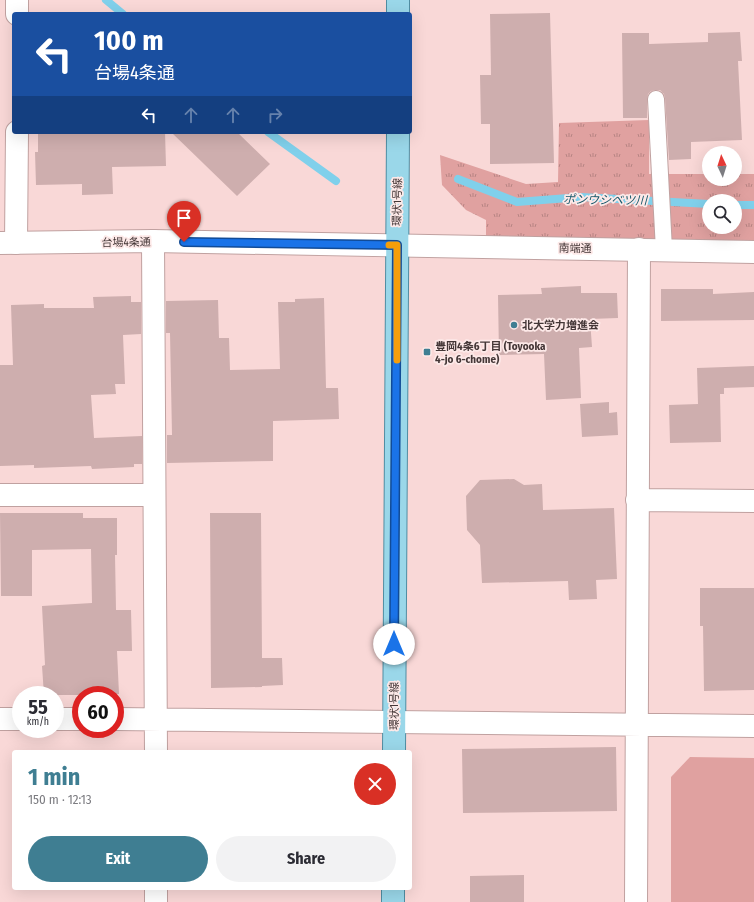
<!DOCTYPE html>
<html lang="en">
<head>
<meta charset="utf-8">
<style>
	body { margin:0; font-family:"Fira Sans Condensed","Noto Sans JP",sans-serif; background:#f2f2f3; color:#2b2b33; height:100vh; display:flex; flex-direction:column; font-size:15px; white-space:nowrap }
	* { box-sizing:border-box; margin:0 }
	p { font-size:13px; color:#7c7c81 }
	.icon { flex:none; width:22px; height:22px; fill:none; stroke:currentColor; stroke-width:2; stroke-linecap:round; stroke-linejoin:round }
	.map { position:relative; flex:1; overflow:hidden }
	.drawer { position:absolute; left:12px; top:750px; width:400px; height:140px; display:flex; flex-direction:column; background:#fff; border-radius:4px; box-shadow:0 4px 16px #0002 }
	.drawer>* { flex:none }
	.guide { position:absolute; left:12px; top:12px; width:400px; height:122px; border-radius:4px; box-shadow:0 4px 16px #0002; background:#1a4fa0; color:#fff; overflow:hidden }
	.needle { width:26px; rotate:356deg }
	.tools { position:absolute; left:702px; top:146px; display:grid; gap:8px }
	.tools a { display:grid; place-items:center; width:40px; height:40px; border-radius:50%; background:#fff; box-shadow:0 4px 16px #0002; font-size:20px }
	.speed { position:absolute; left:12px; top:686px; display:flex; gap:8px; font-size:20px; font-weight:700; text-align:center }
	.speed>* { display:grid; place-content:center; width:52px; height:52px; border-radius:50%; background:#fff; box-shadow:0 4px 16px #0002; line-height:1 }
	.speed small { font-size:10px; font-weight:400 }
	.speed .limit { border:6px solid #d22; background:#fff; color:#111 }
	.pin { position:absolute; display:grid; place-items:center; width:34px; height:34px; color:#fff; margin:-41px -17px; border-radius:50% 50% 50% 0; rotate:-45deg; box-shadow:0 0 4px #0007 }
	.pin .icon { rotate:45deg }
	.me { position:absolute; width:44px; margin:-22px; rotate:0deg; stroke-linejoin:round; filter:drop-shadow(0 0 3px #0008) }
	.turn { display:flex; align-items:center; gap:14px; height:84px; padding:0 16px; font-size:18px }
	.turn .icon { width:52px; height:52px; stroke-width:2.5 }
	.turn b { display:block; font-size:28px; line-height:34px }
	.lanes { display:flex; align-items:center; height:38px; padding:0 16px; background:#0003; justify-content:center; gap:20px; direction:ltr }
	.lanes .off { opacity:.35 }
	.round { display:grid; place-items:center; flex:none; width:42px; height:42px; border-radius:21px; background:#f2f2f3 }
	.summary { display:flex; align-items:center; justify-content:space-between; height:68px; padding:0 16px }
	h1 { font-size:24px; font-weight:700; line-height:30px; color:#3f7e92 }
	.action { display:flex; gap:8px; margin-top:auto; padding:8px 16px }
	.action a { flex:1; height:46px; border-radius:24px; background:#3f7e92; color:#fff; font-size:16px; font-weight:700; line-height:46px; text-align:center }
	.action a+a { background:#f2f2f3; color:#2b2b33 }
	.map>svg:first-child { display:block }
</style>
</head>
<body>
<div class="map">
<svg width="754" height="902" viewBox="0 0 754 902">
	<defs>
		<pattern id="grass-tufts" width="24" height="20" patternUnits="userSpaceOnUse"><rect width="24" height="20" fill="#e0a1a0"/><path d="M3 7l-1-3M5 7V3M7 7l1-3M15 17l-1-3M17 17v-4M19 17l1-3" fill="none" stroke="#b78483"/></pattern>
	</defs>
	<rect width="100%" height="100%" fill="#f9d8d7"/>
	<!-- grass -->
	<path fill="url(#grass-tufts)" fill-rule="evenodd" d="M 649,120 L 649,174 L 709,174 L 709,179 L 735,179 L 735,174 L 754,174 L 754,252 L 486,247 L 486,220 L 466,210 L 442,185 L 440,155 L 526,184 L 558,182 L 559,123 ZM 709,201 L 735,201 L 735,227 L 709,227 Z"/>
	<!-- park -->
	<path fill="#e0a1a0" d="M 690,757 L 754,758 L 754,902 L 671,902 L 671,777 Z"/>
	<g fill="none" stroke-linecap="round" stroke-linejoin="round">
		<!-- stream -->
		<path stroke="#80d0eb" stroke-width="8" d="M 106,0 L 123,14
			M 268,132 L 336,181
			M 458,179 L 517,202 L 581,197 L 709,204
			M 735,205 L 754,205"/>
	</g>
	<!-- building -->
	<path fill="#ceaeae" d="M 550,13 L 554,163 L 490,164 L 490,124 L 481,124 L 480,75 L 491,75 L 490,14 Z
		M 740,32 L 742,61 L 738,61 L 742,140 L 691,142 L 691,159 L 669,160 L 665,98 L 664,94 L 660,90 L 655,90 L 651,91 L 648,94 L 647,100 L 647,118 L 623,118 L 622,33 L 649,33 L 649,44 L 708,42 L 708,33 Z
		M 38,132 L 165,132 L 166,166 L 112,167 L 113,194 L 82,195 L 82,184 L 36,185 L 35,152 L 38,152 Z
		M 171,132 L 237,132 L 270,164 L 237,196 Z
		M 581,286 L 581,293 L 617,293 L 618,318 L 590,319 L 592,347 L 579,348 L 581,398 L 546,400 L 544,354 L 499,355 L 498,295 L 542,294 L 541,288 Z
		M 661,289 L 713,289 L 713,294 L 754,292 L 754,320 L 661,321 Z
		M 131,296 L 131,302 L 141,302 L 141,334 L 123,335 L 125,384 L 115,384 L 116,394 L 91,395 L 94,438 L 142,436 L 142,464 L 134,464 L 134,467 L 92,469 L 91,466 L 34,468 L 34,465 L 0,466 L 0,365 L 13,365 L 11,305 L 44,304 L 44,308 L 94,308 L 93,297 Z
		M 324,298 L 326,388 L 338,388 L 339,419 L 273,421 L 273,461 L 167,463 L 167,435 L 172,435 L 170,333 L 166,333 L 166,301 L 218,300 L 219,338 L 229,338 L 230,370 L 280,369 L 278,302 L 295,302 L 295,299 Z
		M 754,366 L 754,387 L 724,388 L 724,394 L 720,394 L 721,442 L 670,443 L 669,405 L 698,404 L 697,368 Z
		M 609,402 L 609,413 L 617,412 L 618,435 L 582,437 L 580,404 Z
		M 514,479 L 524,485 L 542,484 L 543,510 L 614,508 L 617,579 L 596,580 L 597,599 L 569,600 L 568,581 L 482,583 L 480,545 L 467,530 L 466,496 L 480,480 Z
		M 0,513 L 83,513 L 83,518 L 117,518 L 117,555 L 115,555 L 116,610 L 131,610 L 132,651 L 117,651 L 119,694 L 102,695 L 44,695 L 42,666 L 45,665 L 42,606 L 92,603 L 91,549 L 32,550 L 32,596 L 1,596 Z
		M 210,513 L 261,513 L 262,658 L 282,658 L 283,685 L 262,686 L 262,687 L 211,688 Z
		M 700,588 L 754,588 L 754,690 L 704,691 L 703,626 L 700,626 Z
		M 616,747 L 617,811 L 463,813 L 462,749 Z
		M 524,875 L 524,902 L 470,902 L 470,876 Z"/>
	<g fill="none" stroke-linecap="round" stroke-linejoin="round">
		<!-- lane casing -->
		<g stroke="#c0a1a0" stroke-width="18">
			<path id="lane" d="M 656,99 L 664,250"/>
		</g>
		<!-- street casing -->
		<g stroke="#c0a1a0" stroke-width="24">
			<path id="street" d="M 17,14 L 17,0
				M 153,241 L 156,752
				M 16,243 L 17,132
				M 0,495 L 154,495
				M 637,500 L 754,501
				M 0,719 L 21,719
				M 55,719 L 81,719
				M 115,719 L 754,726
				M 156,902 L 156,888
				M 636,902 L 639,249"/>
		</g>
		<!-- secondary casing -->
		<g stroke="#c0a1a0" stroke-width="24">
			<path id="secondary" d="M 0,243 L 153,241 L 754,252"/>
		</g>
		<!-- primary casing -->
		<g stroke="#508da2" stroke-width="24">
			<path id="primary" d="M 398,14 L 398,0
				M 394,752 L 398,132
				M 393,902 L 393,888"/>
		</g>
		<!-- lane -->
		<use href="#lane" stroke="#fff" stroke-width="16"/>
		<!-- street -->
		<use href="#street" stroke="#fff" stroke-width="22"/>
		<!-- secondary -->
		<use href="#secondary" stroke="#fff" stroke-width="22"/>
		<!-- primary -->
		<use href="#primary" stroke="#9ad7e9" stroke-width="22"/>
	</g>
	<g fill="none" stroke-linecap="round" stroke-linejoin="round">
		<!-- route casing -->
		<g stroke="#114b97" stroke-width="10">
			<path id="route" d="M 184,242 L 397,245 L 394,644"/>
		</g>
		<!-- route -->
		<use href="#route" stroke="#1a73e8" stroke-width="7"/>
		<!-- slow -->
		<path stroke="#f59e0b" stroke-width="7" d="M 389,245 L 397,245 L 397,360"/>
	</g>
	<!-- markers -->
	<g fill="#3f7e92" stroke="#fde9e8" stroke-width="1.5">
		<circle cx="514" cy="325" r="4"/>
		<rect x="423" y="348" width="8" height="8" rx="2"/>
	</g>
	<g text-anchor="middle" stroke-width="3.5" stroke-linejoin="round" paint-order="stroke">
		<!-- street labels -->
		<g font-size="11" fill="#443737" stroke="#fde9e8">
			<text transform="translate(397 202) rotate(-89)" y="4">環状1号線</text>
			<text transform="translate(126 242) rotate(-1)" y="4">台場4条通</text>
			<text transform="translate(575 248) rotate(1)" y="4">南端通</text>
			<text transform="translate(394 706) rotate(-90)" y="4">環状1号線</text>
		</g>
		<!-- poi labels -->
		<g font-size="11" font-weight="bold" fill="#443737" stroke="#fde9e8" text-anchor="start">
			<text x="522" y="329">北大学力増進会</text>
			<text x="435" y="350">豊岡4条6丁目 (Toyooka<tspan x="435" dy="13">4-jo 6-chome)</tspan></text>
		</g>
		<!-- water labels -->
		<g font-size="12" font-style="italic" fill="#17596b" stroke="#fde9e8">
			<text transform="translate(605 200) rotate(1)" y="4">ポンウシベツ川</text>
		</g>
	</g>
</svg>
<div class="tools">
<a><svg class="needle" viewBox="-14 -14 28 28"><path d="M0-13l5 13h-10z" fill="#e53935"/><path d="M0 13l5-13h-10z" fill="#7c7c81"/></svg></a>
<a><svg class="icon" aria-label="search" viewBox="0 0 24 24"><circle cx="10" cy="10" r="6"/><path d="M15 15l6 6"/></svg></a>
</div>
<div class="speed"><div>55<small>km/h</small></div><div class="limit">60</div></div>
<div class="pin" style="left:184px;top:242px;background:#d93025"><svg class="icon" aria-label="arrive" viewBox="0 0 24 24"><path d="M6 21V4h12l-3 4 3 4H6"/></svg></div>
<svg class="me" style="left:394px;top:644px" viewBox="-20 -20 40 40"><circle r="19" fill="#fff"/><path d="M0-13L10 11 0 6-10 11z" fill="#1a73e8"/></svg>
<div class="guide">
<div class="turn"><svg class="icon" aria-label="left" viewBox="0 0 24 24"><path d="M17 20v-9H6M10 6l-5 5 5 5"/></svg><div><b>100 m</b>台場4条通</div></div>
<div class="lanes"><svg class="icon" aria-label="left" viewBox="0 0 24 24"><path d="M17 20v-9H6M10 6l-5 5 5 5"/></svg><svg class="icon off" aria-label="ahead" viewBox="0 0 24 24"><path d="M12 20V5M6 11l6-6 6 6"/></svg><svg class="icon off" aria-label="ahead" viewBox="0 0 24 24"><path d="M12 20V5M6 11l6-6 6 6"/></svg><svg class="icon off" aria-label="right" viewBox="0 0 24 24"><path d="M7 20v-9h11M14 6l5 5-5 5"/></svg></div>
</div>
<section class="drawer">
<div class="summary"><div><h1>1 min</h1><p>150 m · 12:13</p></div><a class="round" style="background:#d93025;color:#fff"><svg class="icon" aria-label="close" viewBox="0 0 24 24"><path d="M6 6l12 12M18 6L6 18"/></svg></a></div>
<div class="action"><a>Exit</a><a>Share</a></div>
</section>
</div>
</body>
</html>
